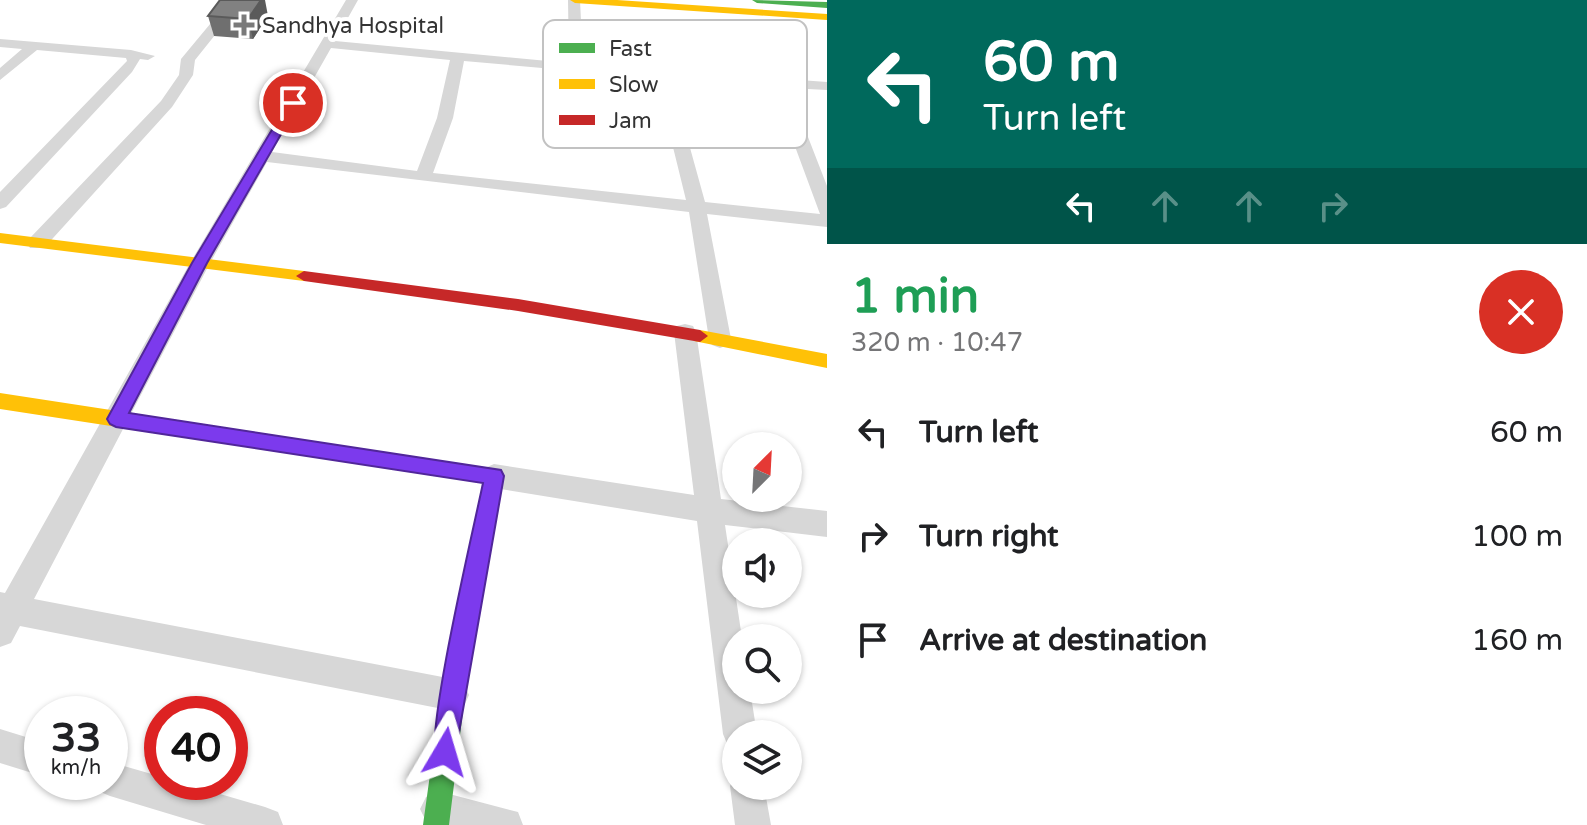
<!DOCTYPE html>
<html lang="en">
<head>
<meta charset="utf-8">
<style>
	body { margin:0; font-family:"Varela Round",sans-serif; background:#f2f2f2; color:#202124; height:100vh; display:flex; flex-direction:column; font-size:30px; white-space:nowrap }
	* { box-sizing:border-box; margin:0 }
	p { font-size:26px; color:#757577 }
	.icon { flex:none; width:44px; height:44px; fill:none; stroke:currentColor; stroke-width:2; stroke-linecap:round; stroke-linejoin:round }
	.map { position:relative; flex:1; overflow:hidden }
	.drawer { display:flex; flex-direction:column; background:#fff; width:760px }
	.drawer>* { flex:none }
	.hud { background:#00695c; color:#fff; overflow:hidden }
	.needle { width:52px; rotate:24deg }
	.buttons { position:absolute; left:722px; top:432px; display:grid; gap:16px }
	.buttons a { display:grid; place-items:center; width:80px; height:80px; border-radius:50%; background:#fff; box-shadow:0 2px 6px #0004; font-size:40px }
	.speed { position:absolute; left:24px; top:696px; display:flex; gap:16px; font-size:40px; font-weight:700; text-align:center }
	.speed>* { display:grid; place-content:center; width:104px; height:104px; border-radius:50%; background:#fff; box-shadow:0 2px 6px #0004; line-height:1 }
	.speed small { font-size:20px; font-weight:400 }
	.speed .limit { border:12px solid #d22; background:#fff; color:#111 }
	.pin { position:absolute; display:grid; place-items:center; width:68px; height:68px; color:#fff; margin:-34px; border:4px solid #fff; border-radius:50%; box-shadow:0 2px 8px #0007 }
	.me { position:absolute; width:88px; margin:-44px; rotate:7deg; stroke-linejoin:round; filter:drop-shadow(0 0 6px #0008) }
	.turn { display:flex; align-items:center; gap:28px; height:168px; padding:0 24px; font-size:36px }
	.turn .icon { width:104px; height:104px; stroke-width:2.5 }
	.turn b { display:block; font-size:56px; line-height:68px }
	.lanes { display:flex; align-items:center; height:76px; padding:0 24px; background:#0003; justify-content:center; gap:40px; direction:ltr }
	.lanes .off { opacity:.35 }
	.round { display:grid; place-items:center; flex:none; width:84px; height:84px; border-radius:42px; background:#f2f2f2 }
	.headline { display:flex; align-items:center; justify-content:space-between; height:136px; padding:0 24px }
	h1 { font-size:48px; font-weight:700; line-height:60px; color:#1e9e55 }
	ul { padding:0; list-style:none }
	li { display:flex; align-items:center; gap:24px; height:104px; padding:0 24px }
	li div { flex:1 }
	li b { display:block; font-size:30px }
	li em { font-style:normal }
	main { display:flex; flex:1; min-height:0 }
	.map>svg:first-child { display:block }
</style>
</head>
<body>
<main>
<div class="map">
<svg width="827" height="825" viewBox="0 0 827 825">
	<rect width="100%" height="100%" fill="#fff"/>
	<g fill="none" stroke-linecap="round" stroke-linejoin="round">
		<!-- street -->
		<path fill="#d7d7d7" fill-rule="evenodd" d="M 230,0 L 243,0 L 195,60 L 193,75 L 172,107 L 44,248 L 30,248 L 27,243 L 30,238 L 161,101 L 179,75 L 181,59 Z
			M 346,0 L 358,0 L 335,41 L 569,63 L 568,0 L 580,0 L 583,64 L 827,82 L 827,90 L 789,88 L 827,186 L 827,227 L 707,214 L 731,339 L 728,345 L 720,348 L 712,345 L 709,339 L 689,212 L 267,162 L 210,263 L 34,599 L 453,679 L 464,684 L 469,695 L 464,706 L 453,711 L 20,626 L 11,643 L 0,647 L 0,592 L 5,593 L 190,263 ZM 331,48 L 450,60 L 437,118 L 417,171 L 272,152 ZM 464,61 L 656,78 L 686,200 L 433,173 L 453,118 ZM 671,79 L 773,87 L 820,214 L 705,202 Z
			M 0,39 L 131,50 L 155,56 L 148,60 L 140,59 L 132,72 L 6,207 L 0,209 L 0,192 L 127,61 L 126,58 L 37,50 L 0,80 L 0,68 L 22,49 L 0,47 Z
			M 685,324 L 693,326 L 696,332 L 721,499 L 827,511 L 827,537 L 725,525 L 742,638 L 736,638 L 736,690 L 750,690 L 757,734 L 736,734 L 736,749 L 728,746 L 723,734 L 697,521 L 494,488 L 485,484 L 481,476 L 485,468 L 494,464 L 694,495 L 674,332 L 677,326 Z
			M 0,729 L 42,742 L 42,776 L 0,763 Z
			M 110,762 L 162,777 L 162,782 L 179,782 L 265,807 L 278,812 L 283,825 L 206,825 L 110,796 L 98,791 L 94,782 L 110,782 Z
			M 736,773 L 736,786 L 764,786 L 771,825 L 735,825 L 730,786 Z
			M 438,791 L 518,812 L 523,825 L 434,825 L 426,821 L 420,809 L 426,797 Z"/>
		<!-- fast -->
		<path fill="#4caf50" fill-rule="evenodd" d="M 752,0 L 827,2 L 827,8 L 757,3 Z
			M 474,571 L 482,574 L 485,582 L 465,695 L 449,825 L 423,825 L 441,695 L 463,582 L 466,574 Z"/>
		<!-- slow -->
		<path fill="#ffc107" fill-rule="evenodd" d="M 570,0 L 617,0 L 827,14 L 827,20 L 575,3 Z
			M 0,233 L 304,271 L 312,276 L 304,281 L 0,243 Z
			M 700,330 L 827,354 L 827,368 L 694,341 L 692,336 L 694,331 Z
			M 0,393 L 501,470 L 504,476 L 485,582 L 482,590 L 474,593 L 466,590 L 463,582 L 483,483 L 0,409 Z"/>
		<!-- jam -->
		<path fill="#c62828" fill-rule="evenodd" d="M 304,271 L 518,299 L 700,330 L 708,336 L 700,342 L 518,311 L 304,281 L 296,276 Z"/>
	</g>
	<!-- wall -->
	<path fill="#6f6f6f" d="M 208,16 L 268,16 L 253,39 L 214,36 Z"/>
	<!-- shaded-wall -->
	<path fill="#5a5a5a" d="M 261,0 L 265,0 L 268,16 L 253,39 L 248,19 Z"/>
	<!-- building -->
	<path fill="#818181" stroke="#5a5a5a" stroke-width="2" d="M 220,0 L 261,0 L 248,19 L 208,16 Z"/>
	<!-- route -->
	<path fill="#7c3aed" stroke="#51269a" stroke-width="2" d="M 293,100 L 299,103 L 207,263 L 129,413 L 501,470 L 504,476 L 454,761 L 445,765 L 436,761 C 425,733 474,527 483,483 L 116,427 L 110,424 L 107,419 L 192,263 L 288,103 Z"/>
	<!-- markers -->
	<path fill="#7a7a7a" stroke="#fff" stroke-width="3" d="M240 13h8v8h8v8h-8v8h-8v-8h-8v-8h8z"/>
	<g text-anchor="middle" stroke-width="8" stroke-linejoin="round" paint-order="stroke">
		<!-- far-poi labels -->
		<g font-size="22" fill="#333" stroke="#fff" text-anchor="start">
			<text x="262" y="33">Sandhya Hospital</text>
		</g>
	</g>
	<!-- legend -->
	<rect x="543" y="20" width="264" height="128" rx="12" fill="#fff" stroke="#c2c2c2" stroke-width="2"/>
	<rect x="559" y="43" width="36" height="10" fill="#4caf50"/>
	<rect x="559" y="79" width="36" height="10" fill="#ffc107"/>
	<rect x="559" y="115" width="36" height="10" fill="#c62828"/>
	<g font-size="22" fill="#333">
		<text x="609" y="56">Fast</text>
		<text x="609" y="92">Slow</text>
		<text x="609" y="128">Jam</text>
	</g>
</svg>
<div class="buttons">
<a><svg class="needle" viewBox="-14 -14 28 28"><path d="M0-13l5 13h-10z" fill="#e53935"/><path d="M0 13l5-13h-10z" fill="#757577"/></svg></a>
<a><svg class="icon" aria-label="sound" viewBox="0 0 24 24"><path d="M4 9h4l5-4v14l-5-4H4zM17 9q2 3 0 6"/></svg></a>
<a><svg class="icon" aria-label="search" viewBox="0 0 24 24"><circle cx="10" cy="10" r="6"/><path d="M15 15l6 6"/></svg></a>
<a><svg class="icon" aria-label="layers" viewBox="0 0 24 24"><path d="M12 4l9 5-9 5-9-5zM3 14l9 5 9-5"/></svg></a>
</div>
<div class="speed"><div>33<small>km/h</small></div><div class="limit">40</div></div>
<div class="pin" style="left:293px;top:103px;background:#d93025"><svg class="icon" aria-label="arrive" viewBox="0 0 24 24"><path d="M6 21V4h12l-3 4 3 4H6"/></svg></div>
<svg class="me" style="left:445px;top:752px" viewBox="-20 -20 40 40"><path d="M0-17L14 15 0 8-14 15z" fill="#7c3aed" stroke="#fff" stroke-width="4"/></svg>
</div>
<section class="drawer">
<div class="hud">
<div class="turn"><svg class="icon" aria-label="left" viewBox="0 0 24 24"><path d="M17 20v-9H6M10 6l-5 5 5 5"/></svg><div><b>60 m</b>Turn left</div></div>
<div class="lanes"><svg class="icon" aria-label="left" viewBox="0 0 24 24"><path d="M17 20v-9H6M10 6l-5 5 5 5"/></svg><svg class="icon off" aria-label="ahead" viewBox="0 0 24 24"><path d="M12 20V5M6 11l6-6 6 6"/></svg><svg class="icon off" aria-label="ahead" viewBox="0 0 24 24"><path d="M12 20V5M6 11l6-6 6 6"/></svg><svg class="icon off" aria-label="right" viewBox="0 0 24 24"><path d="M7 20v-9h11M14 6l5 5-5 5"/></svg></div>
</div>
<div class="headline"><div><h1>1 min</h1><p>320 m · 10:47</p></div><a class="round" style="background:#d93025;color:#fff"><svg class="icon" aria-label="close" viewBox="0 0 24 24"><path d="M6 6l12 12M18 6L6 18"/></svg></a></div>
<ul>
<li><svg class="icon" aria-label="left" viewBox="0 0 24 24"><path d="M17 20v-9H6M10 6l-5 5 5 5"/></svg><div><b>Turn left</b></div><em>60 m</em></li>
<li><svg class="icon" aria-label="right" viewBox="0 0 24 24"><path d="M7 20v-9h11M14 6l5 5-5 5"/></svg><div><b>Turn right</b></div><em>100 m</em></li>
<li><svg class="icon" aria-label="arrive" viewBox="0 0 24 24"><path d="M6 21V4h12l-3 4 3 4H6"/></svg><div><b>Arrive at destination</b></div><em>160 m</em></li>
</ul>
</section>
</main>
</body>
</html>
